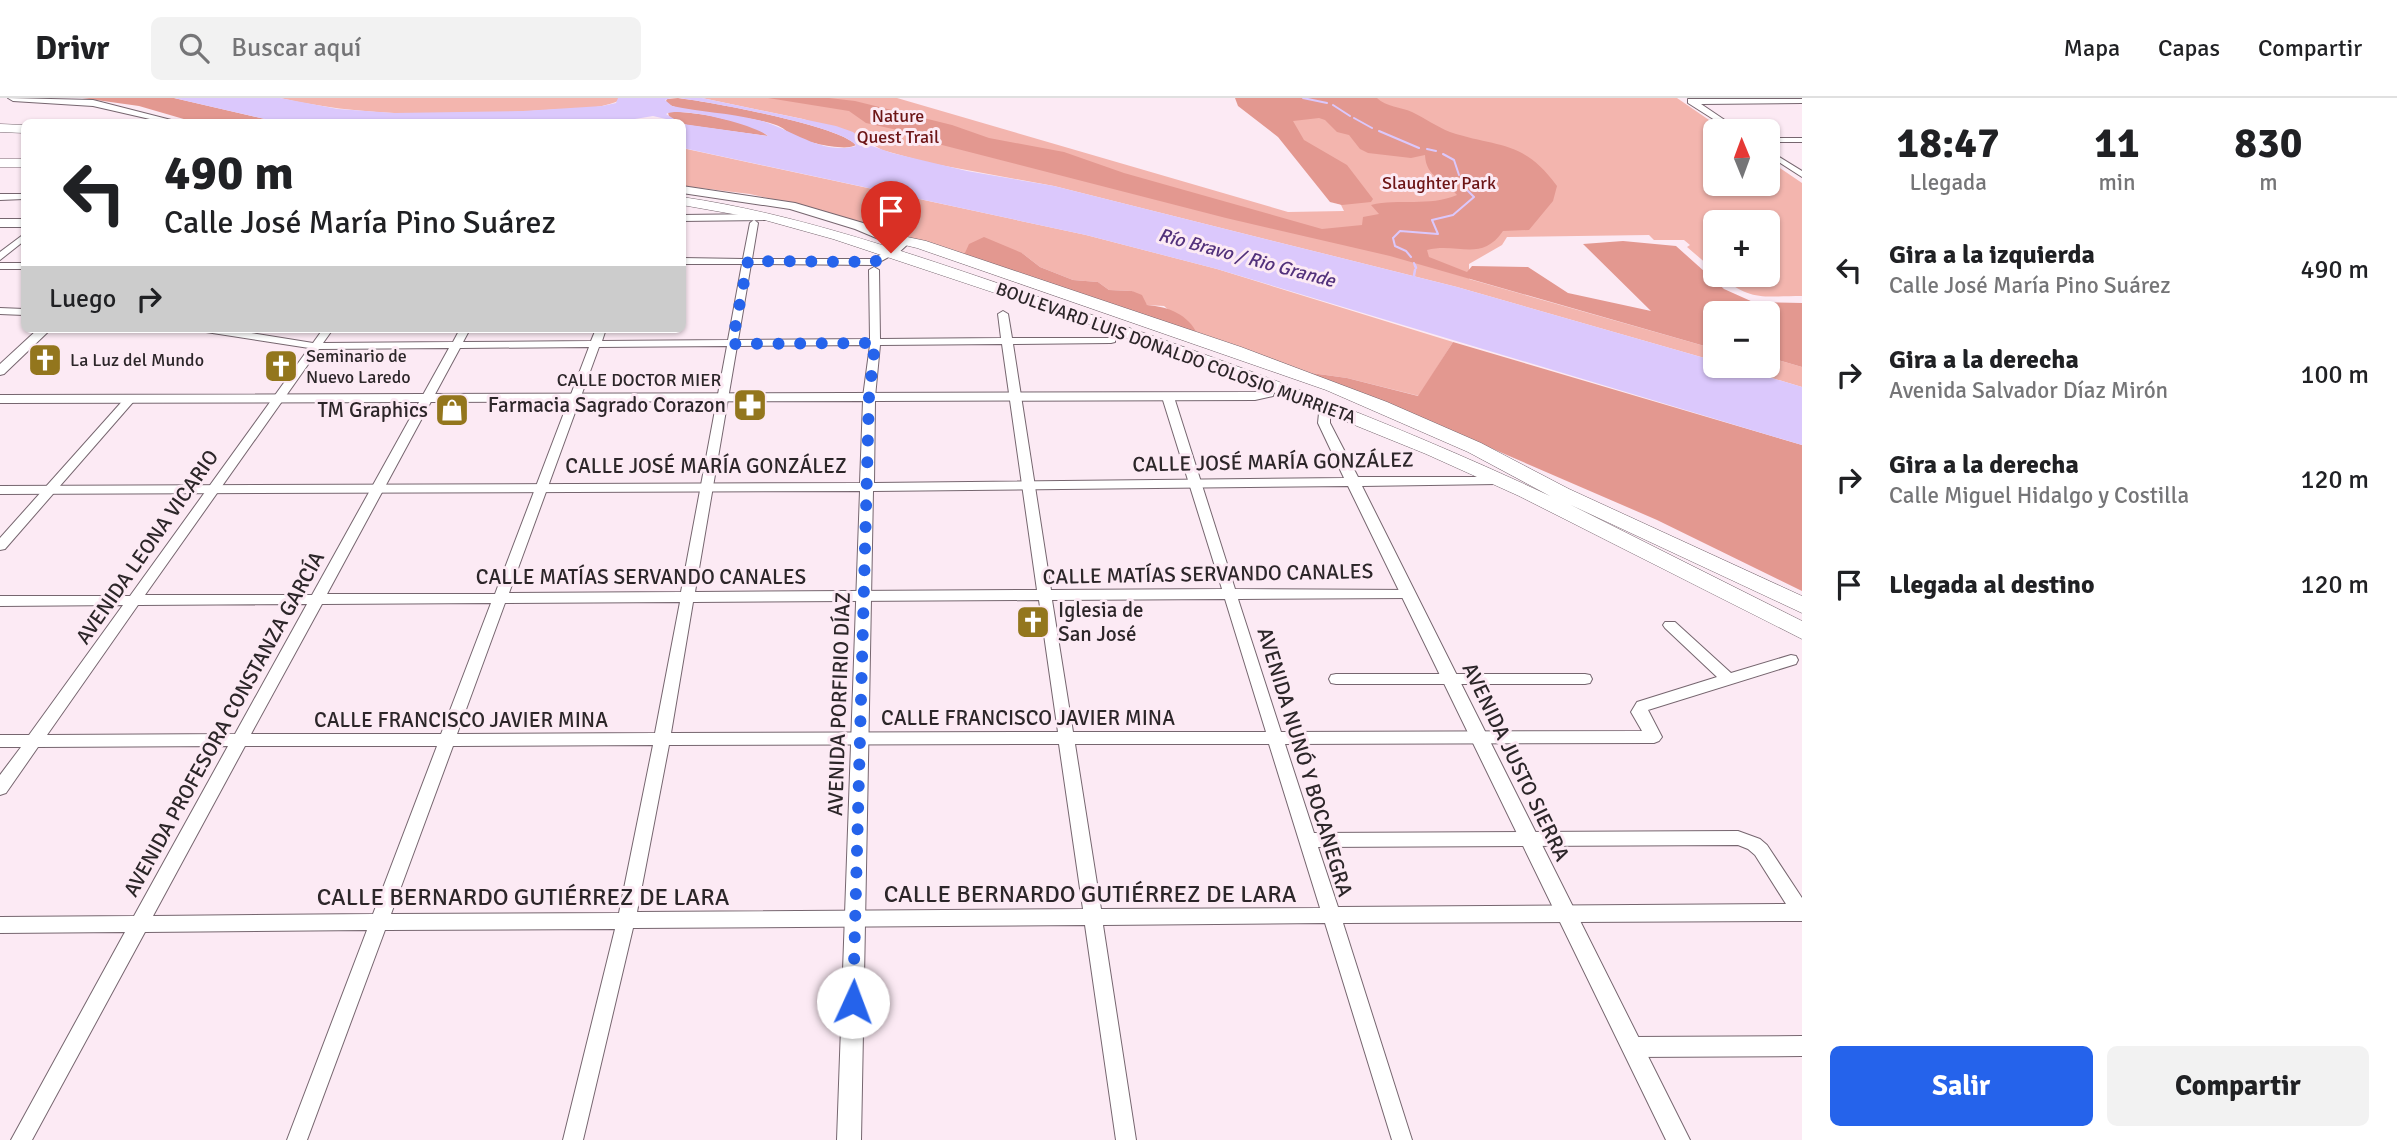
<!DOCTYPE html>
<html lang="es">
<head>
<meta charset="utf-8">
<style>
	body { margin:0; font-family:Signika,sans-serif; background:#f2f2f2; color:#202124; height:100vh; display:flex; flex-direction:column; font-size:26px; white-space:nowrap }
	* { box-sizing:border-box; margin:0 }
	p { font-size:23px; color:#757577 }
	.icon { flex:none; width:38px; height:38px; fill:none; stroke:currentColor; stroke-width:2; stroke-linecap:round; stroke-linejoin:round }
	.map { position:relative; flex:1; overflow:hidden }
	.sheet { display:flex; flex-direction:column; background:#fff; width:595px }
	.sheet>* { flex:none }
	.hud { position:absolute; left:21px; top:21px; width:665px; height:214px; border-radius:10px; box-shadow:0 2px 5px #0004; background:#fff; color:#202124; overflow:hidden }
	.needle { width:46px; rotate:359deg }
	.fabs { position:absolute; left:1703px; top:21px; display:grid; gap:14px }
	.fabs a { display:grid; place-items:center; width:77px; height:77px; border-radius:10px; background:#fff; box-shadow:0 2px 5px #0004; font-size:35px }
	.pin { position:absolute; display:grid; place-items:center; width:60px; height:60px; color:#fff; margin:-72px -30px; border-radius:50% 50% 50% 0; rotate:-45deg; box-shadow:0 0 7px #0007 }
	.pin .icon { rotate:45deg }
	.me { position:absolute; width:77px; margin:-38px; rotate:2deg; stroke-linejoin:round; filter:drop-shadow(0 0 5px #0008) }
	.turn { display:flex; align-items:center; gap:24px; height:147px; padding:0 28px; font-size:32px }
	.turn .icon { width:91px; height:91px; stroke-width:2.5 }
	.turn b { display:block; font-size:49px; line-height:60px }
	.then { display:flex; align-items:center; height:66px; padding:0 28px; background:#0003; gap:14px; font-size:26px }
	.eta { display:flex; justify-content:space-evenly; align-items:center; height:119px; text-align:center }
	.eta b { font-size:42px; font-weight:700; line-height:49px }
	.cta { display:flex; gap:14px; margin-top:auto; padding:14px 28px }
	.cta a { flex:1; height:80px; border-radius:10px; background:#2563eb; color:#fff; font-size:28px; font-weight:700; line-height:80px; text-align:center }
	.cta a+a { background:#f2f2f2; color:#202124 }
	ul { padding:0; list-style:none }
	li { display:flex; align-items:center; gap:21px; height:105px; padding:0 28px }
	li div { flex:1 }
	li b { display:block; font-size:26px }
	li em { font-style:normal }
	header { display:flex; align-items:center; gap:42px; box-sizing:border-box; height:98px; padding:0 35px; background:#fff; border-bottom:2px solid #e0e0e0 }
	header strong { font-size:33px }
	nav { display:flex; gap:38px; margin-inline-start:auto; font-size:24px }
	.search { width:490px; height:63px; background:#f2f2f2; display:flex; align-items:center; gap:18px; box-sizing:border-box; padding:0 24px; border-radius:10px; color:#757577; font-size:26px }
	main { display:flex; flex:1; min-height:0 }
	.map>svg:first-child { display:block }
</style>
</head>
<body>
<header>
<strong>Drivr</strong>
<div class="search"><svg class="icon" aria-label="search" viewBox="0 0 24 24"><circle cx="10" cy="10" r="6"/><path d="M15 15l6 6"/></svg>Buscar aquí</div>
<nav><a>Mapa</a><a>Capas</a><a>Compartir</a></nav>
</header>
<main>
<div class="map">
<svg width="1802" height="1042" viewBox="0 0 1802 1042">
	<rect width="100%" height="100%" fill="#fceaf4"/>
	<!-- green -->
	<path fill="#f3b5ae" d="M 280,0 L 624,0 C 601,13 572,10 546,12 C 458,18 366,20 280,0 Z
		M 702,0 L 897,0 L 1288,114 L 1344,113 L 1341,107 L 1247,0 L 1677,0 L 1725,33 L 1715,33 L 1715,86 L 1768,86 L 1768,62 L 1802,85 L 1802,198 C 1763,198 1751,204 1719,177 L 1768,177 L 1768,124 L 1715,124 L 1715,173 L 1687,149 L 1690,147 L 1684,142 L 1654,142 L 1649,137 L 1507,139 L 1502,147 L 1469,166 L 1469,181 L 1715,251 L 1715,263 L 1457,189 L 1054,88 L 929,65 L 882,52 L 863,41 L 803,21 Z
		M 682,50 L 1086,137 L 1217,171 L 1453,244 L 1419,298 L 1347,280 L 1304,274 L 1198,237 L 1164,208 L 1147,207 L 1132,193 L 1109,192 L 1098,184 L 1073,182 L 1040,169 L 1022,155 L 964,157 L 794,106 L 750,96 L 683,88 Z
		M 1768,259 L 1802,269 L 1802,289 L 1732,268 L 1768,268 Z"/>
	<!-- forest -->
	<path fill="#e39890" d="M 82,0 L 174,0 L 278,24 L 194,24 L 139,8 Z
		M 678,0 C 710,4 839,27 856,47 C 846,54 806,44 794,39 C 788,35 783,29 776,27 C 742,15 696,20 665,5 L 667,1 Z
		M 768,0 L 829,0 L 855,3 L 952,27 L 989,40 L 1064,54 L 1124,75 L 1322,131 L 1362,127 L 1363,119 L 1379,116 L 1371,107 C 1399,100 1429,109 1457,97 C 1444,81 1426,80 1425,57 L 1411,60 L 1368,55 L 1360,51 L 1349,37 L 1337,34 L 1325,22 L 1319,20 L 1293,23 L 1304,42 L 1347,67 L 1373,101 L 1371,104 L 1342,107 L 1330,104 L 1278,39 L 1238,8 L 1235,0 L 1377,0 C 1386,9 1401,9 1412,14 C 1425,20 1437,29 1450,34 C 1498,50 1523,41 1557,88 L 1553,103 L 1529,132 L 1503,133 C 1481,165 1458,144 1427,152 L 1429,159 L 1467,174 L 1472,168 L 1528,169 L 1568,195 L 1651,213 L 1583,146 L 1623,143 L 1676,148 L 1724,191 L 1753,204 L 1802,205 L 1802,269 L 1768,259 L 1768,215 L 1715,215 L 1715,251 L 1390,158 L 1226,120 L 942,47 L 924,38 L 866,25 L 849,13 Z
		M 668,14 C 689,12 754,24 768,38 L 687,27 L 669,19 Z
		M 984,139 L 1022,155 L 1040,169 L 1073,182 L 1098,184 L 1109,192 L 1132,193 L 1142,197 L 1147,207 C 1169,209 1188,216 1198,237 L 964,157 L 969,146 Z
		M 1453,244 L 1802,347 L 1802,493 L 1657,422 L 1463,338 L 1304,274 L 1347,280 L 1418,298 Z"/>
	<!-- water -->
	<path fill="#dbc8fc" d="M 174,0 L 280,0 L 338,11 L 394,15 L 523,13 L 602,8 L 616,5 L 618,0 L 671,0 L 665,2 L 672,8 C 700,14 730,15 758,22 C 789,29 821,58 856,48 C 847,29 706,3 678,0 L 702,0 L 836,28 L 853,34 L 869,47 L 892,55 L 967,73 L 1054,88 L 1457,189 L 1715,263 L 1715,268 L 1732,268 L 1802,289 L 1802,347 L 1217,171 L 1086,137 L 683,50 L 683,26 L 768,38 C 755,27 681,8 666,16 L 679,24 L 653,18 L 635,21 L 639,24 L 278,24 Z"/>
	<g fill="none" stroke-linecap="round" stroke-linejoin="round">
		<!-- stream-far1 -->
		<path stroke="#dbc8fc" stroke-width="2" d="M 1303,0 L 1327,5
			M 1333,7 L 1350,18
			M 1354,20 L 1372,30
			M 1379,33 L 1419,50
			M 1427,51 L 1436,53
			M 1443,56 L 1454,62 L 1459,77
			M 1411,159 L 1406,153 L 1395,148 L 1393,140 L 1400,133 L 1438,136 L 1432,122 L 1453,117 L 1474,99 L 1464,89 L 1468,85 L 1462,80
			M 1414,165 L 1415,168"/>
		<!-- stream -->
		<path stroke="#dbc8fc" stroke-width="2.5" d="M 1415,167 L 1416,170
			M 1413,183 L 1415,172"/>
		<!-- minor casing -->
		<g stroke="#76666f" stroke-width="2">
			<path id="minor" d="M 1688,1 L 1802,1 L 1802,5 L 1701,6 L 1741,33 L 1732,33 L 1688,5 Z
				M 1768,40 L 1802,40 L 1802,44 L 1768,44 Z
				M 1768,52 L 1802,73 L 1802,79 L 1768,57 Z
				M 0,96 L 24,96 L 24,101 L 0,102 Z
				M 682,117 L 765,116 L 769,119 L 765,122 L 682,123 Z
				M 754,122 L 758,125 L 752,161 L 872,161 L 888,153 L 896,155 L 874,167 L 751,166 L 738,242 L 870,241 L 869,172 L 874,169 L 879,172 L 880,241 L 1001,240 L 998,216 L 1003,213 L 1008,216 L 1012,240 L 1115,240 L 1115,244 L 1111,245 L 1013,246 L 1051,492 L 1222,491 L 1162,299 L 1168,296 L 1174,299 L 1235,491 L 1412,492 L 1414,495 L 1407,500 L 1238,501 L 1281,634 L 1642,633 L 1631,614 L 1637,604 L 1717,579 L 1665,530 L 1663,527 L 1665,524 L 1675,524 L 1731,575 L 1791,557 L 1796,558 L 1798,562 L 1796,566 L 1648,612 L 1662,639 L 1659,643 L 1654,645 L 1285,646 L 1314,735 L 1738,733 L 1760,741 L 1767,747 L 1802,800 L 1802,823 L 1343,825 L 1412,1042 L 1392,1042 L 1325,825 L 1103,827 L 1136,1042 L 1116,1042 L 1085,827 L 633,830 L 583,1042 L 563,1042 L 615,831 L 385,832 L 307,1042 L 287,1042 L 367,832 L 145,834 L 32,1042 L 11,1042 L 125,834 L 0,835 L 0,819 L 134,818 L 228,648 L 38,649 L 6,695 L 0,697 L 0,677 L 21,649 L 0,649 L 0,637 L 29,637 L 123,507 L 0,508 L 0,498 L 130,498 L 309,250 L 206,234 L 201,231 L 226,231 L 313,245 L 323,231 L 333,231 L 323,245 L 453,244 L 460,231 L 470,231 L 463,244 L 591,243 L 596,231 L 606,231 L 602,243 L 728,242 L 742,166 L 682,166 L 682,160 L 743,161 L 750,125 ZM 1002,246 L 1037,492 L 695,494 L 737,248 L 870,247 L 863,299 L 869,302 L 875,299 L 880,247 ZM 727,248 L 681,494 L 509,495 L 599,249 ZM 589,249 L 495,496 L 327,496 L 460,250 ZM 449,250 L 312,497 L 145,497 L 319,251 ZM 1225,501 L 1266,634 L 1073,634 L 1052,502 ZM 1039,502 L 1058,634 L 671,635 L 693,504 ZM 680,504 L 655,635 L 457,636 L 505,505 ZM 491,505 L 441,636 L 251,636 L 322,506 ZM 307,506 L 235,636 L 47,637 L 138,507 ZM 1059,646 L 1083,811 L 637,814 L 669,647 ZM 1075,646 L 1269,646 L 1320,810 L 1101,811 ZM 653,647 L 619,815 L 391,816 L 453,648 ZM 245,648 L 437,648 L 373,816 L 153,818 ZM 1738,747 L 1748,751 L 1755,757 L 1786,806 L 1338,809 L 1318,749 Z
				M 24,136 L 24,143 L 0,162 L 0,154 Z
				M 0,165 L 24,165 L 24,171 L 0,171 Z
				M 0,210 L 24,211 L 24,217 L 0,216 Z
				M 130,298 L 134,299 L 134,303 L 5,451 L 0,452 L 0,440 L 126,299 Z
				M 1336,576 L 1585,576 L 1590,577 L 1592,581 L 1590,585 L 1585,586 L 1336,586 L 1331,585 L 1329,581 L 1331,577 Z
				M 1802,938 L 1802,958 L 1632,959 L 1625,956 L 1622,949 L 1625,942 L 1632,939 Z"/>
		</g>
		<!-- tertiary casing -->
		<g stroke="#76666f" stroke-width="2">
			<path id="tertiary" d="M 38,231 L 51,231 L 4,276 L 0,277 L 0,266 Z
				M 1271,283 L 1277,287 L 1273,298 L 1255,302 L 875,303 L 874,385 L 1344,380 L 1318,325 L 1319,315 L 1337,308 L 1343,312 L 1330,320 L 1330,325 L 1358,379 L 1502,379 L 1504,382 L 1502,385 L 1497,386 L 1362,388 L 1690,1042 L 1666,1042 L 1348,388 L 873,393 L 861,1042 L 837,1042 L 860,393 L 0,396 L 0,388 L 860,385 L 863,303 L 0,305 L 0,297 L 1255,294 L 1263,292 L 1267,284 Z"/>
		</g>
		<!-- secondary casing -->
		<g stroke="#76666f" stroke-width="2">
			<path id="secondary" d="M 8,0 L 93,2 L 179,24 L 163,24 L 93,8 L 13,3 Z
				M 682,88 L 795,105 L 863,125 L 908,146 L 895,158 L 887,158 L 885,155 L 893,147 L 855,131 L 790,111 L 682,95 Z
				M 0,121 L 24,121 L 24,129 L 0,129 Z"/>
		</g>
		<!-- trunk casing -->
		<g stroke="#76666f" stroke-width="1">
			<path id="trunk" d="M 0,26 L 24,27 L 24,35 L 0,34 Z
				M 0,61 L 24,61 L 24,69 L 0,69 Z
				M 682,99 C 798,116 908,155 1018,192 C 1199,252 1378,317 1550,398 L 1468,354 L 1326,292 L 917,150 L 888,143 L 886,140 L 893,136 L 926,143 L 1241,249 L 1387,304 L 1481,345 L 1569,391 L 1802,498 L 1802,515 L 1571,407 L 1802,523 L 1802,541 L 1519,398 L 1426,356 L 1263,290 L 1097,229 L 833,141 L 761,121 L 682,107 Z"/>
		</g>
		<!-- minor -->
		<use href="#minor" fill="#fff" fill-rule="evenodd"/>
		<!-- tertiary -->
		<use href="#tertiary" fill="#fff" fill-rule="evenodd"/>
		<!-- secondary -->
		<use href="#secondary" fill="#fff" fill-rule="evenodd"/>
		<!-- trunk -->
		<use href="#trunk" fill="#fff" fill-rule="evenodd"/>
	</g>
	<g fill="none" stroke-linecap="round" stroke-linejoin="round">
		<!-- route -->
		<path stroke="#2563eb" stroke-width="12" stroke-dasharray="0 21.6" d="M 853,904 L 869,299 L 875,245 L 732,246 L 748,163 L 874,164 L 891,155"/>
	</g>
	<!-- icons -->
	<defs>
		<g id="church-square" transform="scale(1.75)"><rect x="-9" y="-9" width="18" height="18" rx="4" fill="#93761d" stroke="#fceaf4"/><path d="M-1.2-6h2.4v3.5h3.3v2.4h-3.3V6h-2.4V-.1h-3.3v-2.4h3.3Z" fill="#fff"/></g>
		<g id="pharmacy-square" transform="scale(1.75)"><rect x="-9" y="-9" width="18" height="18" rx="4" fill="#93761d" stroke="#fceaf4"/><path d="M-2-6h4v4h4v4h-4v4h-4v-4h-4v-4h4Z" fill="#fff"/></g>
		<g id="shop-square" transform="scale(1.75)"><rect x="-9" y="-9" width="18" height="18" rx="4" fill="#93761d" stroke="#fceaf4"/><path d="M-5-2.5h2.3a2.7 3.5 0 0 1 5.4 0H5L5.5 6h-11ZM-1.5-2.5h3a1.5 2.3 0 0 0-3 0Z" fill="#fff"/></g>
	</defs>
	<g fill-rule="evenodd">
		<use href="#church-square" x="45" y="262"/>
		<use href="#church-square" x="281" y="268"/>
		<use href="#pharmacy-square" x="750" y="307"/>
		<use href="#shop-square" x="452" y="312"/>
		<use href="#church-square" x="1033" y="524"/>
	</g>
	<g text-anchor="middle" stroke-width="6" stroke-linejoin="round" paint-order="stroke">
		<!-- far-park labels -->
		<g font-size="18" fill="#6d1516" stroke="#fceaf4">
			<text x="898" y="24">Nature<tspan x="898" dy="21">Quest Trail</tspan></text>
			<text x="1439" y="91">Slaughter Park</text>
		</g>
		<!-- far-street labels -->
		<g font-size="18" fill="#2c2629" stroke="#fceaf4">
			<text transform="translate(1176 255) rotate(20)" y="6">BOULEVARD LUIS DONALDO COLOSIO MURRIETA</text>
			<text x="639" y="288">CALLE DOCTOR MIER</text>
		</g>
		<!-- far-poi labels -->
		<g font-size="18" fill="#2c2629" stroke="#fceaf4" text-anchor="start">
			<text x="306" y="264">Seminario de<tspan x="306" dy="21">Nuevo Laredo</tspan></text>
			<text x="70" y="268">La Luz del Mundo</text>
		</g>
		<!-- far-water labels -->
		<g font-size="19" font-style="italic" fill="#52317b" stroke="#fceaf4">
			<text transform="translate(1247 159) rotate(15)" y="7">Río Bravo / Rio Grande</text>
		</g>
		<!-- poi labels -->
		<g font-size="21" fill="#2c2629" stroke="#fceaf4" text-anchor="end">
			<text x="726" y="314">Farmacia Sagrado Corazon</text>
			<text x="428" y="319">TM Graphics</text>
			<text x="1058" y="519" text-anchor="start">Iglesia de<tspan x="1058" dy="24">San José</tspan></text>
		</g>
		<!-- street labels -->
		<g font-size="21" fill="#2c2629" stroke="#fceaf4">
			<text transform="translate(1273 364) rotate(-1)" y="7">CALLE JOSÉ MARÍA GONZÁLEZ</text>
			<text x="706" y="375">CALLE JOSÉ MARÍA GONZÁLEZ</text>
			<text transform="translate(147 449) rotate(-55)" y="7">AVENIDA LEONA VICARIO</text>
			<text transform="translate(1208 476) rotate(-1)" y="7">CALLE MATÍAS SERVANDO CANALES</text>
			<text x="641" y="486">CALLE MATÍAS SERVANDO CANALES</text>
			<text transform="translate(839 606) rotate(-88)" y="7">AVENIDA PORFIRIO DÍAZ</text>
			<text x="1028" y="627">CALLE FRANCISCO JAVIER MINA</text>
			<text x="461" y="629">CALLE FRANCISCO JAVIER MINA</text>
			<text transform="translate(224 626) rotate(-61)" y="7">AVENIDA PROFESORA CONSTANZA GARCÍA</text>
			<text transform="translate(1305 664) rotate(73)" y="7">AVENIDA NUNÓ Y BOCANEGRA</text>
			<text transform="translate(1516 664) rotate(64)" y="7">AVENIDA JUSTO SIERRA</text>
		</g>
		<!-- near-street labels -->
		<g font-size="24" fill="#2c2629" stroke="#fceaf4">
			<text x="1090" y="804">CALLE BERNARDO GUTIÉRREZ DE LARA</text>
			<text x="523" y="807">CALLE BERNARDO GUTIÉRREZ DE LARA</text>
		</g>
	</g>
</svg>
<div class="fabs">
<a><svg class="needle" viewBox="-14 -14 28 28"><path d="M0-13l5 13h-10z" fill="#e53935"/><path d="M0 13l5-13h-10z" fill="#757577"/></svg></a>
<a>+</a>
<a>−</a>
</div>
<div class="pin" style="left:891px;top:155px;background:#d93025"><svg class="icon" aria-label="arrive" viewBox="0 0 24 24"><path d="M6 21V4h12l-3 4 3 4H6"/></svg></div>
<svg class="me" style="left:853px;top:904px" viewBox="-20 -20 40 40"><circle r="19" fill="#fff"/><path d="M0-13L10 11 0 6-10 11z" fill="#2563eb"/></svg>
<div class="hud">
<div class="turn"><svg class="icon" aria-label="left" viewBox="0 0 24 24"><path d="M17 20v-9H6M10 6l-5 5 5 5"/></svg><div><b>490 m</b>Calle José María Pino Suárez</div></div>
<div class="then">Luego<svg class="icon" aria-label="right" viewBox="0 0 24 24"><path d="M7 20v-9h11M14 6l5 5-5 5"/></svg></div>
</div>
</div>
<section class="sheet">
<div class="eta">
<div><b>18:47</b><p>Llegada</p></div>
<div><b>11</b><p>min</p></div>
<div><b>830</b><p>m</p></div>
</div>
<ul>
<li><svg class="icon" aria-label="left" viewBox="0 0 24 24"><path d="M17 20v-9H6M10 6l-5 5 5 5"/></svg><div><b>Gira a la izquierda</b><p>Calle José María Pino Suárez</p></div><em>490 m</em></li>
<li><svg class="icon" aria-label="right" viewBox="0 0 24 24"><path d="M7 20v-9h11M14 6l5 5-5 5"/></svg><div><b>Gira a la derecha</b><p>Avenida Salvador Díaz Mirón</p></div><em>100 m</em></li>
<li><svg class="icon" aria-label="right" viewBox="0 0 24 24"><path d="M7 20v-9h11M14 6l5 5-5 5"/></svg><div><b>Gira a la derecha</b><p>Calle Miguel Hidalgo y Costilla</p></div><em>120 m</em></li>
<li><svg class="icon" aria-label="arrive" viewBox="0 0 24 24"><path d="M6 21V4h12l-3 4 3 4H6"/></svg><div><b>Llegada al destino</b></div><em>120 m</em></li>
</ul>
<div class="cta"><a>Salir</a><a>Compartir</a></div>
</section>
</main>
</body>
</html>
